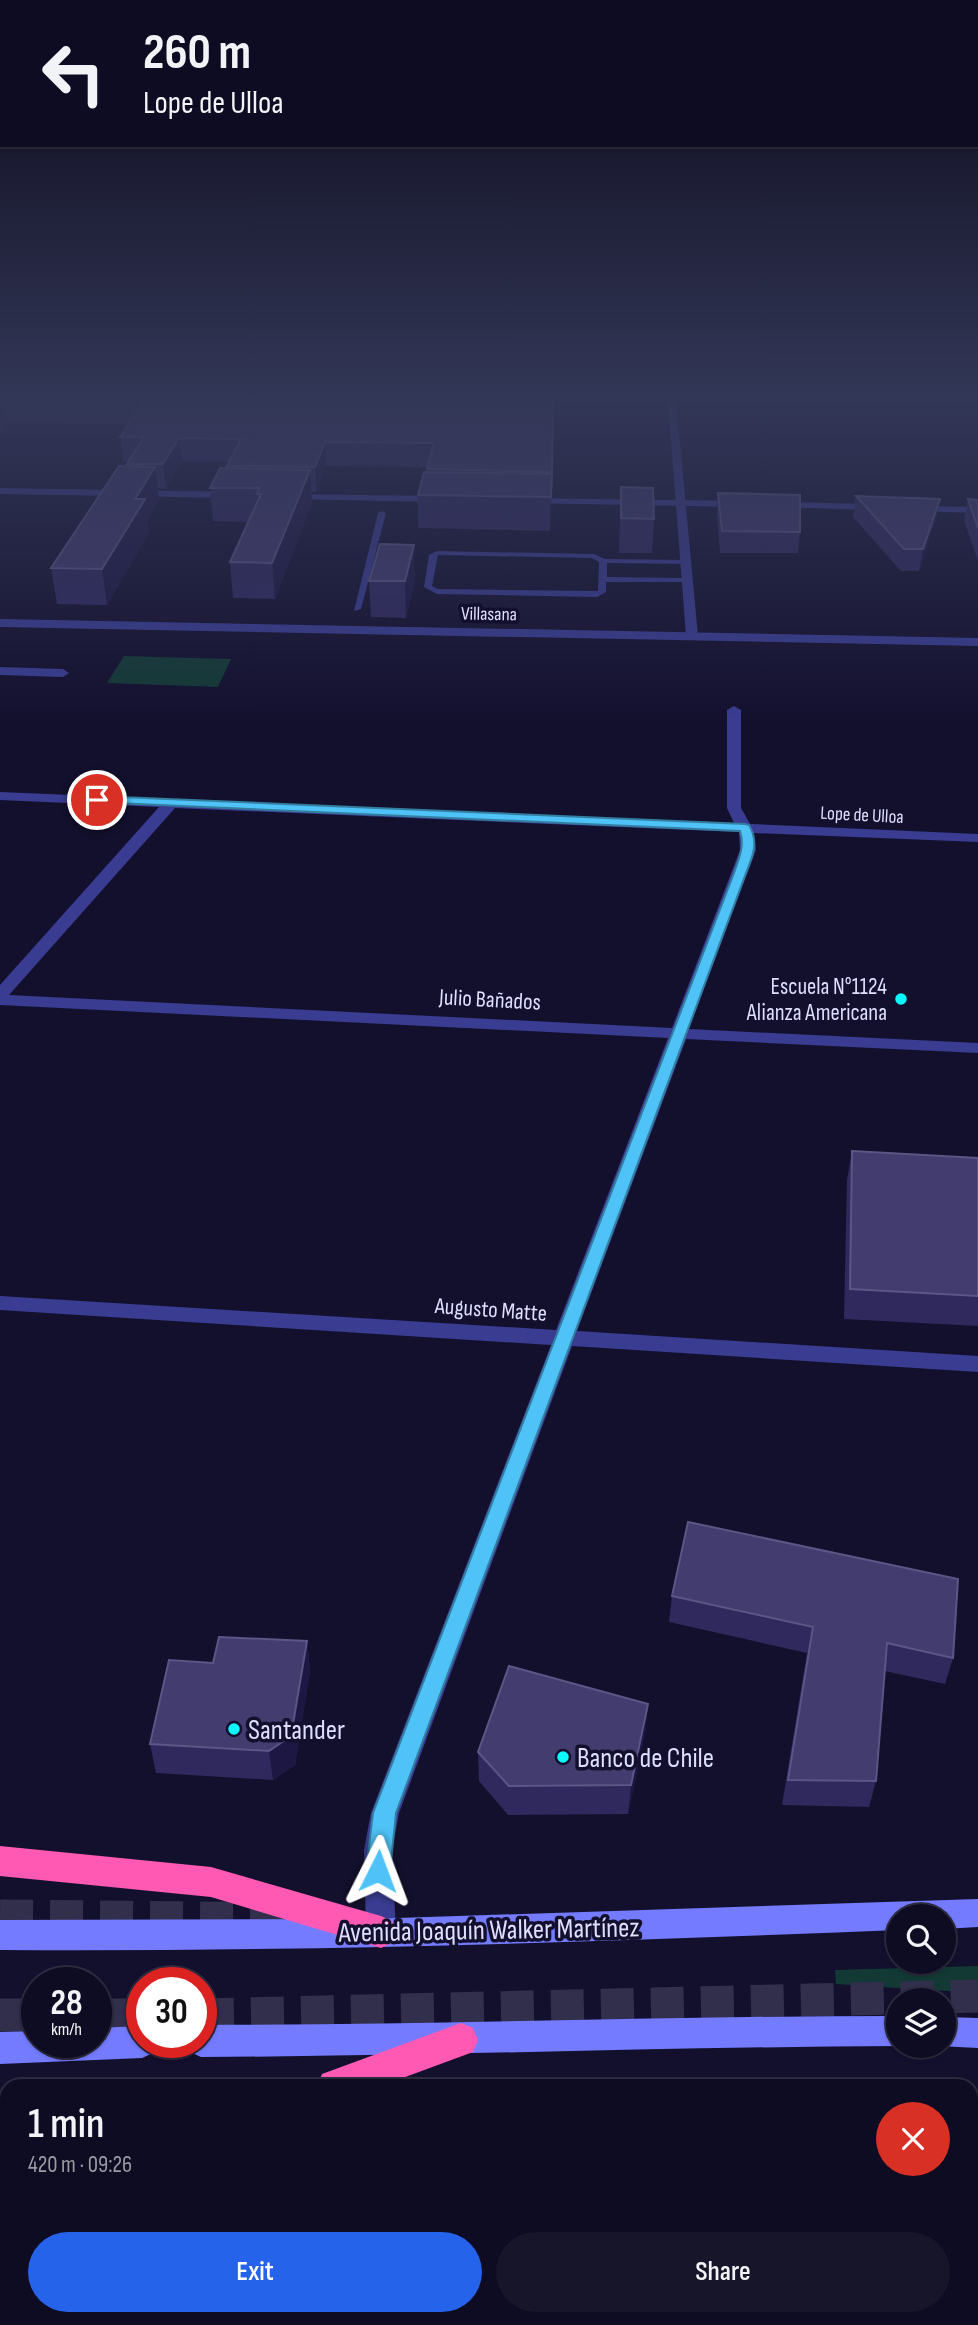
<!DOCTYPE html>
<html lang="en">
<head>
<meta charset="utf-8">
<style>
	body { margin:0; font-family:"Sofia Sans Condensed",sans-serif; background:#17152a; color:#f1f3f6; height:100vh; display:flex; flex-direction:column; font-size:26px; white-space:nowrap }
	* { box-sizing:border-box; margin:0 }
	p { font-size:23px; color:#9b9ba5 }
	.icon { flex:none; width:38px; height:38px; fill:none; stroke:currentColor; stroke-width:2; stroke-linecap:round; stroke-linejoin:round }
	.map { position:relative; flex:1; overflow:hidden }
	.drawer { position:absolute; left:0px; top:2079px; width:978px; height:247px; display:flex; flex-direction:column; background:#0e0c22; border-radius:21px 21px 0 0; box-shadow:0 2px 5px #0004,0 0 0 2px #2e2c40 }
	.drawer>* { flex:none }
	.banner { position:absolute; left:0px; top:0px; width:978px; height:147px; box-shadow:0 2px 5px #0004,0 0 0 2px #2e2c40; background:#0e0c22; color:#f1f3f6; overflow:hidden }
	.fabs { position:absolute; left:886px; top:1904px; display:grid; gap:14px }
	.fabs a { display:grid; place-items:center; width:70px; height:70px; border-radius:50%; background:#0e0c22; box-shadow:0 2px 5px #0004,0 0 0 2px #2e2c40; font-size:35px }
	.speed { position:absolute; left:21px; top:1967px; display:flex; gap:14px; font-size:35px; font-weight:700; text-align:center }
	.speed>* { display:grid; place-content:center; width:91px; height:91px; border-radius:50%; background:#0e0c22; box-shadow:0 2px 5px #0004,0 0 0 2px #2e2c40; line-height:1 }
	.speed small { font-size:18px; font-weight:400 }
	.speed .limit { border:10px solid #d22; background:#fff; color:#111 }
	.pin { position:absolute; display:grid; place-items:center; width:60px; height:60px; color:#fff; margin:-30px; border:4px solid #fff; border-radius:50%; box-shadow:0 2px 7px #0007 }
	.me { position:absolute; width:77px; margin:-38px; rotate:3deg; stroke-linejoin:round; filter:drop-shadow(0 0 5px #0008) }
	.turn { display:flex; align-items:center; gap:24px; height:147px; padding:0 28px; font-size:32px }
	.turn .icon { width:91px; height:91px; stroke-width:2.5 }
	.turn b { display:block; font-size:49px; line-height:60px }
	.round { display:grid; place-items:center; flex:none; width:74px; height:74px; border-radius:37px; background:#17152a }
	.headline { display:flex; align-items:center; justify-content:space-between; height:119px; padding:0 28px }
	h1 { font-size:42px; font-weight:600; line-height:52px }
	.action { display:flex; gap:14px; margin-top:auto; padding:14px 28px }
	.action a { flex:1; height:80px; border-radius:42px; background:#2563eb; color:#fff; font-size:28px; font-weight:600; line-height:80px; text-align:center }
	.action a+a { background:#17152a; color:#f1f3f6 }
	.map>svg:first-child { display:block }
</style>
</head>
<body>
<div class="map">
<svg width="978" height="2325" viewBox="0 0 978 2325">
	<rect width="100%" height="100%" fill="#13102e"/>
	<!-- green -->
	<path fill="#133935" d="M 124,656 L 231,659 L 218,687 L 107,683 Z
		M 978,1966 L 978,1993 L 836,1984 L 835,1970 Z"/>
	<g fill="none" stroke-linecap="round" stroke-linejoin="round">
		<!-- motorway-tunnel -->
		<path stroke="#322f4d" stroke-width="33" stroke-dasharray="33 17" stroke-linecap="butt" d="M 0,1916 L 311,1919
			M 0,2015 L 37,2015
			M 96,2015 L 142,2015
			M 201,2015 L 978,1996"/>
		<!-- service -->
		<path fill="#393c90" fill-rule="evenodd" d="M 382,511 L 386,513 L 361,609 L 354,611 L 378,513 Z
			M 437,551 L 594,554 L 605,559 L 686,560 L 689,560 L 689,564 L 607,563 L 607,577 L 688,578 L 692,580 L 688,582 L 606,582 L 606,592 L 597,597 L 437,594 L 424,587 L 429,555 ZM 438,555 L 592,558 L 599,562 L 598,591 L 438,589 L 432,586 Z
			M 971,2159 L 978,2160 L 978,2184 L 971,2183 Z
			M 344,2319 L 370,2319 L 368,2325 L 342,2325 Z"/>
		<!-- minor -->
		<path fill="#393c90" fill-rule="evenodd" d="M 668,400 L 676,400 L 698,636 L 692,640 L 686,636 Z
			M 0,667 L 63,669 L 69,673 L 63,677 L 0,675 Z
			M 734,706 L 741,710 L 741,808 L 750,824 L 978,834 L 978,842 L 754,833 L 756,850 L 689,1029 L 978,1043 L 978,1053 L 686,1039 L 577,1331 L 978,1356 L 978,1372 L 572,1346 L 399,1813 L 392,1850 L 396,1932 L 391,1942 L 381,1947 L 371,1942 L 366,1932 L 364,1850 L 371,1813 L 551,1345 L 0,1310 L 0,1296 L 556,1330 L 668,1038 L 0,1005 L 0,985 L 159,807 L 0,800 L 0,792 L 734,823 L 727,808 L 727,710 ZM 175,808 L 739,832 L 740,850 L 672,1028 L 9,995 Z
			M 186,2319 L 221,2319 L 219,2325 L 184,2325 Z"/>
		<!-- tertiary -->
		<path fill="#393c90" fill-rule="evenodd" d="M 0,488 L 235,492 L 240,495 L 235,498 L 0,494 Z
			M 282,494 L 442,496 L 447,499 L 442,502 L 286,499 L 282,498 Z
			M 520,498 L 743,501 L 748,504 L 743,507 L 524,503 L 519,500 Z
			M 776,502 L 879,504 L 884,507 L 879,510 L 772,507 L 772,503 Z
			M 909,506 L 978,507 L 978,513 L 913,511 L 908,508 Z
			M 0,619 L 978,638 L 978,646 L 0,627 Z"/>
		<!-- secondary -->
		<path fill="#757bff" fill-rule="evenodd" d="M 978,1899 L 978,1927 L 943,1929 L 943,1916 L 898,1916 L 898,1930 C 598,1942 300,1952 0,1950 L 0,1920 L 367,1919 Z
			M 898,2016 L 898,2046 C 666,2047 433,2056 201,2057 L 190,2052 L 186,2042 L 201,2042 L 201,2025 C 434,2025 665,2016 898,2016 Z
			M 943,2017 L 978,2018 L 978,2048 L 939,2046 L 943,2046 Z
			M 142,2026 L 142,2042 L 157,2042 L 153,2053 L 142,2058 L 0,2064 L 0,2032 L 37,2031 L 37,2042 L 96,2042 L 96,2028 Z"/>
		<!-- motorway -->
		<path fill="#ff59b4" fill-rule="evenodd" d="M 0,1846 L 211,1867 L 381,1916 L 392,1921 L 397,1932 L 392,1943 L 381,1948 L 211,1897 L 0,1876 Z
			M 461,2023 L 473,2028 L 478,2040 L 473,2052 L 381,2086 L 317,2086 L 322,2074 Z
			M 0,2143 L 7,2143 L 7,2179 L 0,2179 Z"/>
	</g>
	<!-- wall -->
	<path fill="#2f295d" d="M 0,400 L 553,400 L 550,531 L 418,528 L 418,495 L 427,472 L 427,467 L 326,466 L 316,492 L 311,491 L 312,503 L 275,599 L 233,598 L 230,562 L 248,522 L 213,521 L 210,488 L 227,468 L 229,462 L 182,461 L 166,489 L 158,488 L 159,500 L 147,520 L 149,533 L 107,605 L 57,604 L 51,568 L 127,466 L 127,464 L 129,461 L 123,461 L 120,437 L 129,424 L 8,423 L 0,432 Z
		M 621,487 L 654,519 L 652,553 L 619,553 Z
		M 718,493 L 800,532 L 798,553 L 720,553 L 717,514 Z
		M 856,496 L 940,499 L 936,519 L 919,571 L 901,571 L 853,517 Z
		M 968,499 L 978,500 L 978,561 L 964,520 Z
		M 415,580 L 406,618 L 371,617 L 369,581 Z
		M 852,1151 L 978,1158 L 978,1326 L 844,1319 L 847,1180 Z
		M 672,1596 L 953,1658 L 945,1684 L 885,1671 L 876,1781 L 869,1807 L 782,1805 L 807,1653 L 669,1622 Z
		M 307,1641 L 310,1671 L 295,1765 L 273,1780 L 156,1773 L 150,1744 L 213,1663 Z
		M 648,1704 L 645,1733 L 628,1814 L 508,1815 L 479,1781 L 478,1752 Z"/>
	<!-- shaded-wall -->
	<path fill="#1c1743" d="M 4,400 L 8,423 L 0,432 L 0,405 Z
		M 179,438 L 182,461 L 166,489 L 163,464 Z
		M 325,442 L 326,466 L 316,492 L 315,467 Z
		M 155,467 L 159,500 L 147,520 L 149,533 L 107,605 L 102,569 L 135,499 Z
		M 310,470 L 312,503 L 275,599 L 272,563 Z
		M 940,499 L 936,519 L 919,571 L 923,549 Z
		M 414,545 L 415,580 L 406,618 L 405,581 Z
		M 307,1641 L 310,1671 L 295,1765 L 273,1780 L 269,1751 Z
		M 648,1704 L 645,1733 L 628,1814 L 631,1785 Z"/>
	<!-- building -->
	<path fill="#423c6f" stroke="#5b5685" stroke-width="2" d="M 0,400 L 553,400 L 552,472 L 427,469 L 434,443 L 325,442 L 315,467 L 227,466 L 241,439 L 179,438 L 163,464 L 127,464 L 144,437 L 120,437 L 144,402 L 4,400 L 0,405 Z
		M 119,466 L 155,467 L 135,499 L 145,499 L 102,569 L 51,568 Z
		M 220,468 L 310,470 L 272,563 L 230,562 L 261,494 L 257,494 L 259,488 L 210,488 Z
		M 424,472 L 552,474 L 551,497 L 418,495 Z
		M 621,487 L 653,488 L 654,519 L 621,518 Z
		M 718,493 L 800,495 L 800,532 L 722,531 Z
		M 856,496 L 940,499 L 923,549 L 904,549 Z
		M 968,499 L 978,500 L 978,528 Z
		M 380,544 L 414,545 L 405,581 L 369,581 Z
		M 852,1151 L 978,1158 L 978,1296 L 850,1289 Z
		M 688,1522 L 958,1579 L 953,1658 L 887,1643 L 876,1781 L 788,1780 L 813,1627 L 672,1596 Z
		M 219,1637 L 307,1641 L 291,1736 L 269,1751 L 150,1744 L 169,1660 L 213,1663 Z
		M 509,1666 L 648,1704 L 631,1785 L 509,1786 L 478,1752 Z
		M 414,2319 L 698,2319 L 713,2325 L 412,2325 Z
		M 960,2320 L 959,2325 L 771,2325 Z"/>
	<!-- sky -->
	<linearGradient id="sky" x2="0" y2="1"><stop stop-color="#0a0919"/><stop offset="0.55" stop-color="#333757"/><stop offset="1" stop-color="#333757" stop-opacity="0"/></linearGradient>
	<rect width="978" height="725" fill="url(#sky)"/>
	<!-- route -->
	<path fill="#4fc3f7" stroke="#337fa1" stroke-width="2" d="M 97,796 L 745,824 L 749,825 C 759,842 753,856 746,873 L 396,1813 L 390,1871 L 387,1879 L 378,1882 L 370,1879 L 366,1871 L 373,1813 L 734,873 C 739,858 745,846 740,831 L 93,802 L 93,797 Z"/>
	<!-- markers -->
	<g fill="#0af8ff" stroke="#13102e" stroke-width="2.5">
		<circle cx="901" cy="999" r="7"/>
		<circle cx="234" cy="1729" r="7"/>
		<circle cx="563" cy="1757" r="7"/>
	</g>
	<g text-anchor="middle" stroke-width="7" stroke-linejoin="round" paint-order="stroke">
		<!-- far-street labels -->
		<g font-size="19" fill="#dfdeff" stroke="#13102e">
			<text transform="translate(489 613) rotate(1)" y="7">Villasana</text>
			<text transform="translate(862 814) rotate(3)" y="7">Lope de Ulloa</text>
		</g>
		<!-- poi labels -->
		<g font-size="23" fill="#dfdeff" stroke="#13102e" text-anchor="end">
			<text x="887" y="994">Escuela N°1124<tspan x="887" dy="26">Alianza Americana</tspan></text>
		</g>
		<!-- street labels -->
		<g font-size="23" fill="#dfdeff" stroke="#13102e">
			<text transform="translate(490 999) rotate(3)" y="8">Julio Bañados</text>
			<text transform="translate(491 1309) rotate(4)" y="8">Augusto Matte</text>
		</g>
		<!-- near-poi labels -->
		<g font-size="28" fill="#dfdeff" stroke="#13102e" text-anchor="start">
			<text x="248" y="1739">Santander</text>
			<text x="577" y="1767">Banco de Chile</text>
		</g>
		<!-- near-street labels -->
		<g font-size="28" fill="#dfdeff" stroke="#13102e">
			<text transform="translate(489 1929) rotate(-1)" y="10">Avenida Joaquín Walker Martínez</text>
		</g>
	</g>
</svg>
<div class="fabs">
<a><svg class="icon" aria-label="search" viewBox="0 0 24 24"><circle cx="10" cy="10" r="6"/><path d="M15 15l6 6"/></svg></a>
<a><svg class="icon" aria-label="layers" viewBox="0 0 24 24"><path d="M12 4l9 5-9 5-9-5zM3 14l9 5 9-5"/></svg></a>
</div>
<div class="speed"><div>28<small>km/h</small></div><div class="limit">30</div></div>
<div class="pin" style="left:97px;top:800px;background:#d93025"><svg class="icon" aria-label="arrive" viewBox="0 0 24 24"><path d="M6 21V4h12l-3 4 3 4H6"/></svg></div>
<svg class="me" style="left:378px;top:1871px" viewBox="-20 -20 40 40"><path d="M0-17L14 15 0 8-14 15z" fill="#4fc3f7" stroke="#fff" stroke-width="4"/></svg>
<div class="banner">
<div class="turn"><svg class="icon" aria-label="left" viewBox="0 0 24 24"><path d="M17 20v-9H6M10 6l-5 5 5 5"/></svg><div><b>260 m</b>Lope de Ulloa</div></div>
</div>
<section class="drawer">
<div class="headline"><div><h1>1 min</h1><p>420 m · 09:26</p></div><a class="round" style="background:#d93025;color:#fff"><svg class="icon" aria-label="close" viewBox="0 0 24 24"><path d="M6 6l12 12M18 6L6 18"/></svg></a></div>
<div class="action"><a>Exit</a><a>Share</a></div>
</section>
</div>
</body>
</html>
